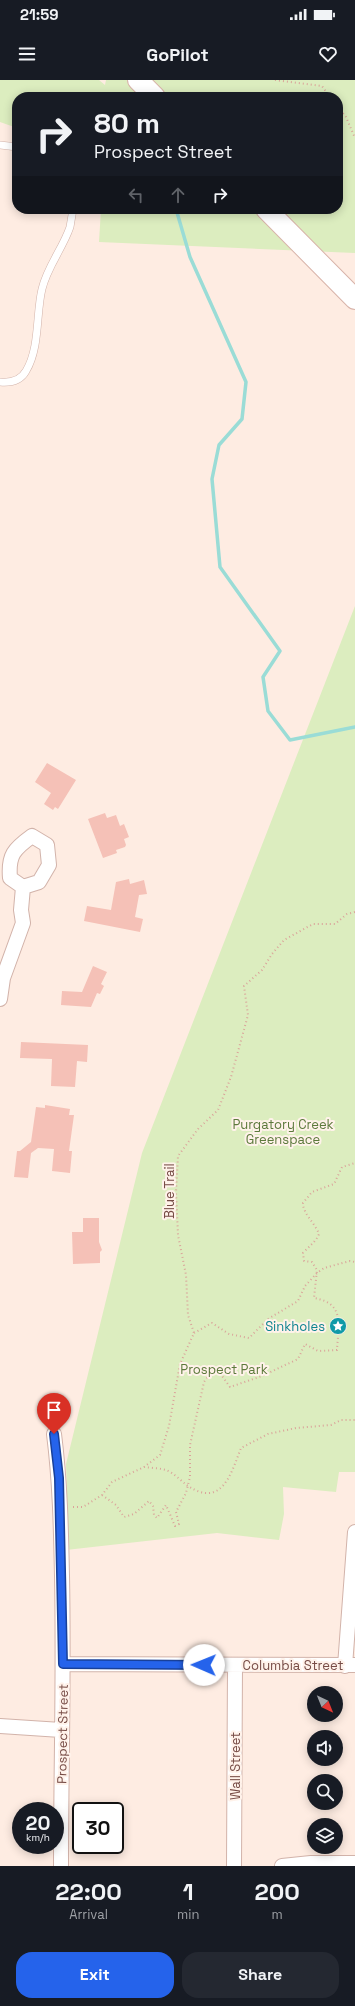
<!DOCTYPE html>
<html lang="en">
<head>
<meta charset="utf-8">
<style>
	body { margin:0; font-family:"Space Grotesk",sans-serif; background:#242831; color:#f1f3f6; height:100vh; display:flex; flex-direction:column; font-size:15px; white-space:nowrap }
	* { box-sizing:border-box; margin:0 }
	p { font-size:13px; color:#9ea1a6 }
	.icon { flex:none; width:22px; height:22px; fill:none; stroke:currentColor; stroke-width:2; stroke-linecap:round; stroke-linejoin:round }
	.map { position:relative; height:1786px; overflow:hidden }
	.drawer { display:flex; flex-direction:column; background:#171b24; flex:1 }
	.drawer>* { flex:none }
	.hud { position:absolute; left:12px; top:12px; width:331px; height:122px; border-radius:16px; box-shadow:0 2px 10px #0003; background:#171b24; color:#f1f3f6; overflow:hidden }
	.needle { width:26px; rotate:137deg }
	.fabs { position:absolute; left:307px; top:1606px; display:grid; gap:8px }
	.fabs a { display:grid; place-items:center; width:36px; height:36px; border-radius:50%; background:#171b24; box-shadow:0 2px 10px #0003; font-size:20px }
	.speed { position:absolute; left:12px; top:1722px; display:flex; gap:8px; font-size:20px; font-weight:700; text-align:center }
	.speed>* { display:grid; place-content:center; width:52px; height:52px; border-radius:50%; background:#171b24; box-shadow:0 2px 10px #0003; line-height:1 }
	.speed small { font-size:10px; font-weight:400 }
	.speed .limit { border:2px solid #111; border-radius:6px; background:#fff; color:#111 }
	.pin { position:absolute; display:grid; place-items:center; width:34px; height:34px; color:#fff; margin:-41px -17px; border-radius:50% 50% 50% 0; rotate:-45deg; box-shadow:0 0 4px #0007 }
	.pin .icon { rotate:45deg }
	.me { position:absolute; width:44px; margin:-22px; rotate:271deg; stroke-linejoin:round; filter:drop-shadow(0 0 3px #0008) }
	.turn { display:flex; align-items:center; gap:14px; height:84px; padding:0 16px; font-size:18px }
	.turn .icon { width:52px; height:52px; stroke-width:2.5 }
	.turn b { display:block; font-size:28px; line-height:34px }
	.lanes { display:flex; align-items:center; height:38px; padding:0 16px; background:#0003; justify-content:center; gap:20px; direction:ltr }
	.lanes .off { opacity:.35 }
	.eta { display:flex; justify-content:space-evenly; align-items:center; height:68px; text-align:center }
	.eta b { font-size:24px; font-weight:700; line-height:28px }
	.primary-button { display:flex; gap:8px; margin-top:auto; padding:8px 16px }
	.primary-button a { flex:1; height:46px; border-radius:16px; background:#2563eb; color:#fff; font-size:16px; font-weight:700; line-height:46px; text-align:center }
	.primary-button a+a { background:#242831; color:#f1f3f6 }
	.status { display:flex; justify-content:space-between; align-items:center; height:28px; padding:0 20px; background:#171b24; direction:ltr }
	.status svg { height:11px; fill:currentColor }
	header { display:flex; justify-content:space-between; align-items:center; height:52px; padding:0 16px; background:#171b24; font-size:18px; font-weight:700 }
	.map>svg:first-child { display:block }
</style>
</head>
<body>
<div class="status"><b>21:59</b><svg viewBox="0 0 49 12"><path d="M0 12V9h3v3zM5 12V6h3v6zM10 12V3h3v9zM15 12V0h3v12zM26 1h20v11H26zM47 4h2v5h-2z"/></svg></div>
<header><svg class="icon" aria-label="menu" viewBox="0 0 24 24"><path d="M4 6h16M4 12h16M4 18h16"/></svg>GoPilot<svg class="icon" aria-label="heart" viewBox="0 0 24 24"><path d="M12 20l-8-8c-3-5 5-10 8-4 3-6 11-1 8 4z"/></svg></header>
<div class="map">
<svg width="355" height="1786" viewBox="0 0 355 1786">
	<rect width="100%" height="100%" fill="#feece2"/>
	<!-- green -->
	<path fill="#dcedbf" d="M 0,0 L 99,0 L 105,5 L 106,0 L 355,0 L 355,173 L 99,162 L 101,129 L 338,129 L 338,17 L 17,17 L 17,48 L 0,42 Z
		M 355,526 L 355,1392 L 339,1392 L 336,1412 L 283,1407 L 284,1434 L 279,1460 L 217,1453 L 66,1470 L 68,1450 L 66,1384 L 142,1073 Z"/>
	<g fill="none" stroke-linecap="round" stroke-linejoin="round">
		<!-- stream -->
		<path stroke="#9adcd6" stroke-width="3.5" d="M 176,129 L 190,177 L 246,302 L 242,339 L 219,365 L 212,399 L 220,487 L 280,571 L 263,597 L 268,631 L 290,660 L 355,647"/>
	</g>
	<!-- building -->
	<path fill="#f5c1b7" d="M 47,683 L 76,700 L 58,729 L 55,727 L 53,730 L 44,724 L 51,713 L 35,702 Z
		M 105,733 L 107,738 L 116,735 L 120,746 L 124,744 L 129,757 L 124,759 L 126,765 L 125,767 L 116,770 L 117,773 L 103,778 L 88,739 Z
		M 129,799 L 130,804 L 144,800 L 147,814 L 139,815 L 135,837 L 143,839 L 140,852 L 84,841 L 87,826 L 111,830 L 116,802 Z
		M 93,886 L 107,892 L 101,904 L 104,906 L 100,914 L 97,913 L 91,927 L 61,925 L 62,911 L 82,912 Z
		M 21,962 L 88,965 L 87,982 L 77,981 L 75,1007 L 51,1006 L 52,979 L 20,978 Z
		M 45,1025 L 70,1029 L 69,1035 L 74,1035 L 69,1071 L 72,1071 L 70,1093 L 52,1091 L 54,1069 L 38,1068 L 31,1073 L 28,1098 L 14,1097 L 17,1071 L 20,1071 L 31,1062 L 36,1027 L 45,1028 Z
		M 83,1138 L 99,1138 L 99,1162 L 102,1170 L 100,1172 L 100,1183 L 73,1184 L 72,1152 L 83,1152 Z"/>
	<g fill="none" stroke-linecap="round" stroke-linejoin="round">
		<!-- lane casing -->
		<g stroke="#d2b3aa" stroke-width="8">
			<path id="lane" d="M 0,65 L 17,67
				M 0,302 C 11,303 21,300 26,291 C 40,268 36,233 42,209 C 47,187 63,168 70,147 C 71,141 72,135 73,129"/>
		</g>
		<!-- street casing -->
		<g stroke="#d2b3aa" stroke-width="16">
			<path id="street" d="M 32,756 L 47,765 L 49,785 L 39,802 L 23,807 L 10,798 C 8,775 14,769 32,756 Z
				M 0,919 L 3,898 L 23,843 L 21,830 L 23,807
				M 54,1354 C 60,1401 61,1448 62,1496 C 64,1593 61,1689 61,1786
				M 63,1584 L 355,1585
				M 345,1586 L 355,1452
				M 0,1646 L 61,1650
				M 234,1786 L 235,1585
				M 282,1786 L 311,1783 L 355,1783"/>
		</g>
		<!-- secondary casing -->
		<g stroke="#d8b3a9" stroke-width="22">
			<path id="secondary" d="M 138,0 L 155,17
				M 266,129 L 355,219"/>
		</g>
		<!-- path -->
		<path stroke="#daa49a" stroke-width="2" stroke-dasharray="1 3" stroke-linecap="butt" d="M 275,0 L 322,6 L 330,17
			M 338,27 L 346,37 L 355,58
			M 194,1253 L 212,1243 L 229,1254 L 249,1258 L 268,1239 L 298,1221 L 305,1206 L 317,1193 L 324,1188 L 350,1181 L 355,1182
			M 144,1387 C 151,1388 159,1388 166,1390 C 174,1393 181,1401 188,1406 C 222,1428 231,1394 241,1368 L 268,1354 L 296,1348 L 331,1345 L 341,1340 L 355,1340
			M 102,1415 L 116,1425 L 124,1437 L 134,1434 L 149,1421 L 153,1426 L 154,1435 L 157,1438 L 166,1425 L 175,1446 L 179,1444 L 176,1432 L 186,1413 L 190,1397 L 190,1365 L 204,1302 L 210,1294 L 220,1293 L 230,1307 L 262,1296 L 298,1279 L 305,1264 L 318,1271 L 337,1270 C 338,1247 346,1223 314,1218 L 317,1190 L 312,1182 L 304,1181 L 303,1173 C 309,1166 316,1162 319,1154 C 315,1143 303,1134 303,1123 L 312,1112 L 334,1104 L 342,1087 L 355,1083
			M 73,1427 L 83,1427 L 102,1415 L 112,1402 L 144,1387 L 160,1375 L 169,1346 L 180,1284 L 194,1253 L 188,1235 L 186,1195 L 178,1155 L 176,1112 L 178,1076 L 198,1049 L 218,1030 L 231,997 L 248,935 L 244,906 L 262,890 L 272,874 L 284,860 L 313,844 L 335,844 L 347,834 L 355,832"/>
		<!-- lane -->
		<use href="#lane" stroke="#fff" stroke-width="7"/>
		<!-- street -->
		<use href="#street" stroke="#fff" stroke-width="14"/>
		<!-- secondary -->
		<use href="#secondary" stroke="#fff" stroke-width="20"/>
	</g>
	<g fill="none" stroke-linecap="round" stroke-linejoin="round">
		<!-- route casing -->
		<g stroke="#184099" stroke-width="10">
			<path id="route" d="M 54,1354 L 59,1398 L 63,1584 L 204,1585"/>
		</g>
		<!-- route -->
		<use href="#route" stroke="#2563eb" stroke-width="7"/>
	</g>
	<!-- icons -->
	<defs>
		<g id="sight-disc" transform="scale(0.9)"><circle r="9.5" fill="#0f9aa8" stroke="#fff2ea"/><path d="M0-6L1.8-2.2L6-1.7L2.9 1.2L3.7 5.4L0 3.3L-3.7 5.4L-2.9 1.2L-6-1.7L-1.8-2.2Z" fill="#fff"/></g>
	</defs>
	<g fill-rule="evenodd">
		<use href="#sight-disc" x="338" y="1246"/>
	</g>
	<g text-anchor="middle" stroke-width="4" stroke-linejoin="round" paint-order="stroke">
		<!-- park labels -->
		<g font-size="13" fill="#5c793b" stroke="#fff2ea">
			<text x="283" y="1049">Purgatory Creek<tspan x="283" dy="15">Greenspace</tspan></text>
			<text x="224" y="1294">Prospect Park</text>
		</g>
		<!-- street labels -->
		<g font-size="13" fill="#774c46" stroke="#fff2ea">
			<text transform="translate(169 1111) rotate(-90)" y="5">Blue Trail</text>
			<text x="293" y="1590">Columbia Street</text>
			<text transform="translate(62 1654) rotate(-89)" y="5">Prospect Street</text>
			<text transform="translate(235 1686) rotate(-90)" y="5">Wall Street</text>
		</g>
		<!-- culture labels -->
		<g font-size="13" fill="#0d838f" stroke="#fff2ea" text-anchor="end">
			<text x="325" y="1251">Sinkholes</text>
		</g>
	</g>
</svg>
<div class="fabs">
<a><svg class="needle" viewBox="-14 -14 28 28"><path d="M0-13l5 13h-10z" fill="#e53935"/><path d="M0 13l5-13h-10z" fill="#9ea1a6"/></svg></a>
<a><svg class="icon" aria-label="sound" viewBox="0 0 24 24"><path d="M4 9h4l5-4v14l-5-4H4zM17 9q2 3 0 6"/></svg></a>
<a><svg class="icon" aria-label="search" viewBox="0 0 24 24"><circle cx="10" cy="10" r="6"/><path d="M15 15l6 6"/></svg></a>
<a><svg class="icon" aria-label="layers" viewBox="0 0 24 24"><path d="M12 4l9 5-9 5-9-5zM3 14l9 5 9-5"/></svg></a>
</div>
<div class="speed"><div>20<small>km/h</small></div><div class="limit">30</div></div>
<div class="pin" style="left:54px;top:1354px;background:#d93025"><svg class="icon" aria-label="arrive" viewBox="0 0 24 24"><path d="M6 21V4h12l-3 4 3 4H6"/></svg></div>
<svg class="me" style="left:204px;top:1585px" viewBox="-20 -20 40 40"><circle r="19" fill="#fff"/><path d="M0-13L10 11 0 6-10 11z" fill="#2563eb"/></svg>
<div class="hud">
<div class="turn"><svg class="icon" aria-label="right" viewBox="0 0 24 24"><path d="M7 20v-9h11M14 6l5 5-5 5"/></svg><div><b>80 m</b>Prospect Street</div></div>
<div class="lanes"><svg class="icon off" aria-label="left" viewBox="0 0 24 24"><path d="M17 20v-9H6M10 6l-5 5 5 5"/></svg><svg class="icon off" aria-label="ahead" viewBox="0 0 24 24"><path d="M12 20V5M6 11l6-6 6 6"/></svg><svg class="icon" aria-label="right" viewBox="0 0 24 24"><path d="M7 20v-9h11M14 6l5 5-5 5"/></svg></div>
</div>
</div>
<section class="drawer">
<div class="eta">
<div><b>22:00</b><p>Arrival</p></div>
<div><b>1</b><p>min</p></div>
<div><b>200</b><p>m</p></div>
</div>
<div class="primary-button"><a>Exit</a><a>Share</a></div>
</section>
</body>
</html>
